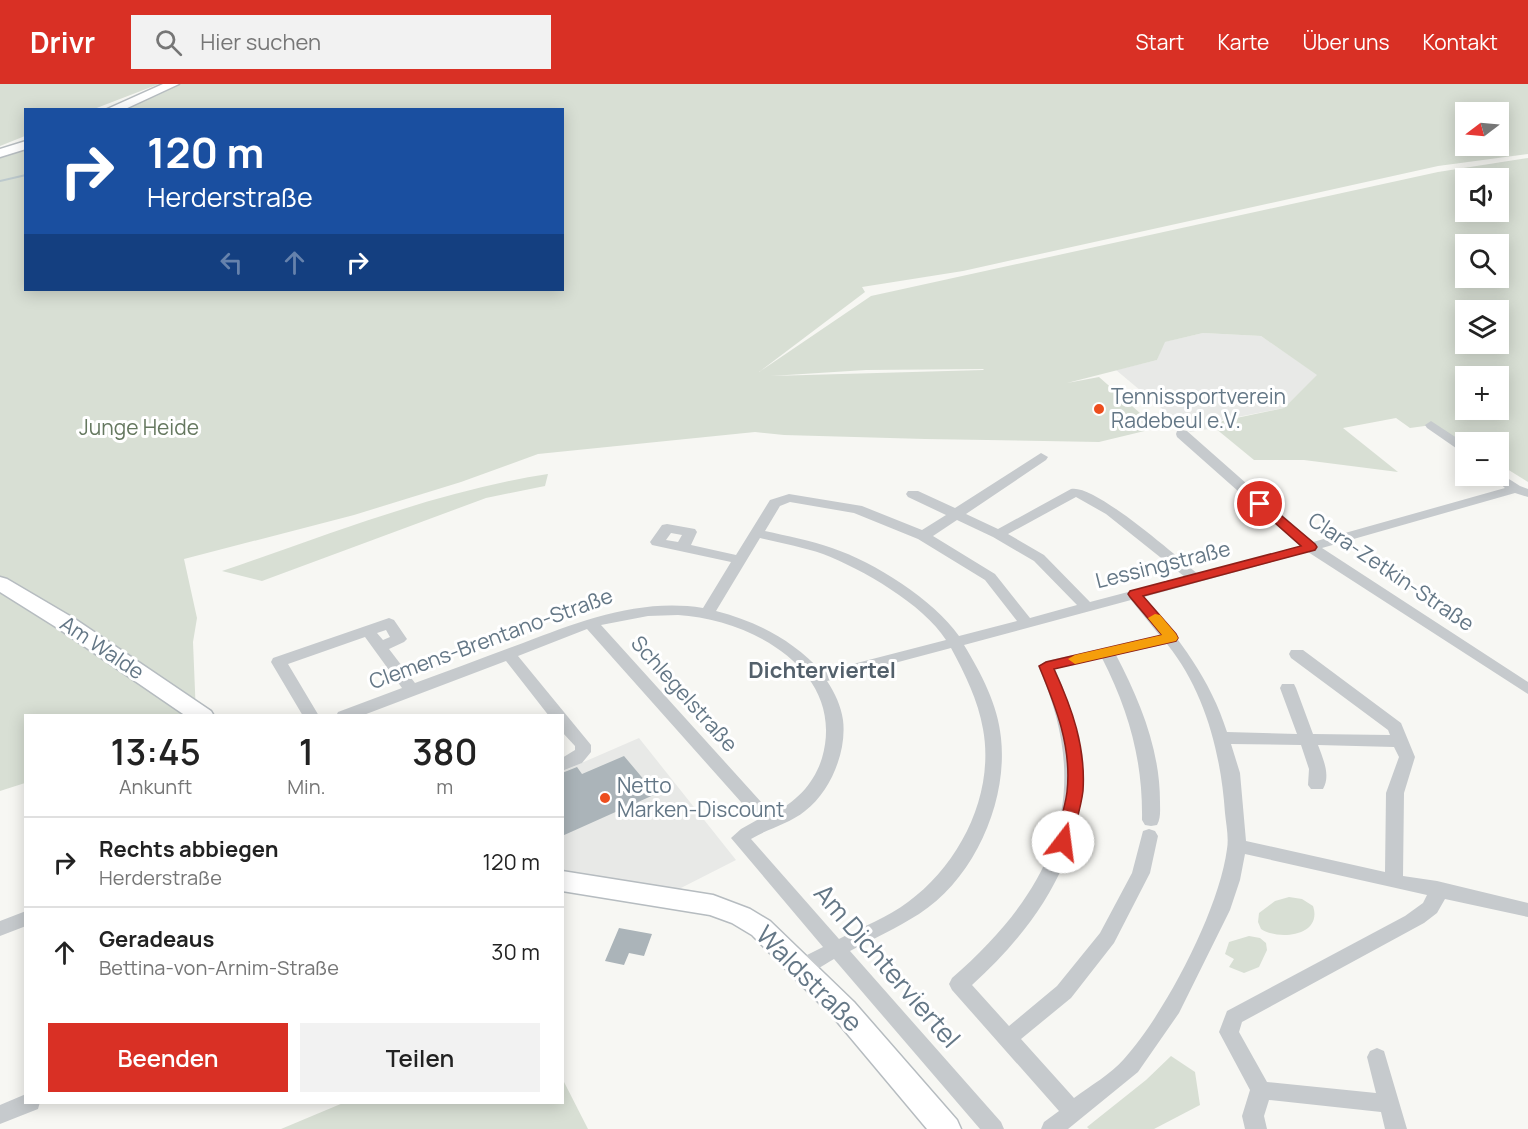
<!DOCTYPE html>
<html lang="de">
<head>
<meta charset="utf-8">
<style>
	body { margin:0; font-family:Manrope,sans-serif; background:#f2f2f2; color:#222; height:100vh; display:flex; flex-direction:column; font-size:22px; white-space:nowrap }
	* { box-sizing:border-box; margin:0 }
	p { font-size:20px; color:#767676 }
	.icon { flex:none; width:33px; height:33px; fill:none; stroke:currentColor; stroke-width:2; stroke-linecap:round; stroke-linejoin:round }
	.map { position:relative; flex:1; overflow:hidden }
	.side { position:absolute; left:24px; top:630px; width:540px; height:390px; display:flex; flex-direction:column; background:#fff; border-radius:0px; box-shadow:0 3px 15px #0003 }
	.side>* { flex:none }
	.guide { position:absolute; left:24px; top:24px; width:540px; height:183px; border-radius:0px; box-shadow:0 3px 15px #0003; background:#1a4fa0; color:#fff; overflow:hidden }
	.needle { width:39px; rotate:254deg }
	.fabs { position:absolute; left:1455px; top:18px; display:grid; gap:12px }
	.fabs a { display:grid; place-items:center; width:54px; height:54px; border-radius:0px; background:#fff; box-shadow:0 3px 15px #0003; font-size:30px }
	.pin { position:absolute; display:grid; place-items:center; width:51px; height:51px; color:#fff; margin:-26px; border:3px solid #fff; border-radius:50%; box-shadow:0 2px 6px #0007 }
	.me { position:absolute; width:66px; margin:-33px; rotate:15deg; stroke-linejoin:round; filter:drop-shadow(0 0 4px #0008) }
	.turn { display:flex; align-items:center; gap:21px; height:126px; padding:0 24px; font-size:27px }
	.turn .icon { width:78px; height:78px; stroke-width:2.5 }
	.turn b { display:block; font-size:42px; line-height:51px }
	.lanes { display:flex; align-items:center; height:57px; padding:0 24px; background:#0003; justify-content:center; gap:30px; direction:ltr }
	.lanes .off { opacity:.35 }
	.eta { display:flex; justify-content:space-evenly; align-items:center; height:102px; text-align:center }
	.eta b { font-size:36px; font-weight:600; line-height:42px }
	.cta { display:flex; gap:12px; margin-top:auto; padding:12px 24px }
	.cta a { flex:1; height:69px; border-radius:0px; background:#d93025; color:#fff; font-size:24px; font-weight:600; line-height:69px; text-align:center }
	.cta a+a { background:#f2f2f2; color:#222 }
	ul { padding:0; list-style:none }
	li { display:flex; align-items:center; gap:18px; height:90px; padding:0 24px; border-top:2px solid #e0e0e0 }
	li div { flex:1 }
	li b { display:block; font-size:22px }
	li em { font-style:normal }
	header { display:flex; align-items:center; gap:36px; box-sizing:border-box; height:84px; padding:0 30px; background:#d93025; color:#fff }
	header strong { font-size:28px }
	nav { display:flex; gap:33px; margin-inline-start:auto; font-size:21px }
	.search { width:420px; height:54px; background:#f2f2f2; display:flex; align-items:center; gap:15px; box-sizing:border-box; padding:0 21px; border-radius:0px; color:#767676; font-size:22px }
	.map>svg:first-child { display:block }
</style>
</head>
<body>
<header>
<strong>Drivr</strong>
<div class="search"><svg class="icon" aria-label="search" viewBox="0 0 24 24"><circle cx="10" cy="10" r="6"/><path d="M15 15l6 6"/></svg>Hier suchen</div>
<nav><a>Start</a><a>Karte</a><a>Über uns</a><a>Kontakt</a></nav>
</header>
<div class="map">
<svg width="1528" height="1045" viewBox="0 0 1528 1045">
	<rect width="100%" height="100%" fill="#f7f7f3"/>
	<!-- built -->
	<path fill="#e8e9e7" d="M 1203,249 L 1261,252 L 1318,291 L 1284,324 L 1222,336 L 1215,344 L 1190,348 L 1116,286 L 1157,276 L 1164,258 Z
		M 639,654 L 736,776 L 675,807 L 563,791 L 563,687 Z"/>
	<!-- green -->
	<path fill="#d8dfd4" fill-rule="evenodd" d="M 0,0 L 159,0 L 94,25 L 26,26 L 25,52 L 0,62 Z
		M 180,0 L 1528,0 L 1528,70 L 1438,82 L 963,187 L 862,203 L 865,208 L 759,288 L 871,212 L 1438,88 L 1528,74 L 1528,398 L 1499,380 L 1498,358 L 1466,358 L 1465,361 L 1432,341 L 1410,344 L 1396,334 L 1343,344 L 1398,388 L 1304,376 L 1254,376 L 1215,344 L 1222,337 L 1284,324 L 1317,291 L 1261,252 L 1203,249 L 1165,258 L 1157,276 L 1067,299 L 1099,293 L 1157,344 L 1099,358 L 925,355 L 784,351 L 755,348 L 538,370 L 461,398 L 354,431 L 184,475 L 197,534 L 193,558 L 196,631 L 26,632 L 25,699 L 0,707 L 0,70 L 25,61 L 26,206 L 562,206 L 562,26 L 117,25 ZM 1466,28 L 1498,28 L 1498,62 L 1466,62 ZM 1466,94 L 1498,94 L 1498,128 L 1466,128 ZM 1466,160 L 1498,160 L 1498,194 L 1466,194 ZM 1466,226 L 1498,226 L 1498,260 L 1466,260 ZM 984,285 L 983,286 L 771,292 L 866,286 ZM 1466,292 L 1498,292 L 1498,326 L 1466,326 Z
		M 548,390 L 545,402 L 486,414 L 262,497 L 222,487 C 328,451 437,407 548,390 Z
		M 1289,813 L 1302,815 L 1313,822 C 1323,852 1279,857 1261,845 L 1258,838 L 1259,829 L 1275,817 Z
		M 1249,852 L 1260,854 L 1266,859 L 1267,866 L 1259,883 L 1244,889 L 1229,883 L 1234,875 L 1225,870 L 1229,858 Z
		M 1171,972 L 1195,988 L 1200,1021 L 1154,1045 L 1089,1045 L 1087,1043 L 1146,996 Z
		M 563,996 L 588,1045 L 281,1045 L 343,1019 L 562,1018 Z"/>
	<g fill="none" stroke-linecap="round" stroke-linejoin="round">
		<!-- stream -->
		<path stroke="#bcc9cd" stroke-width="2" d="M 0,97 L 26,91"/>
	</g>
	<!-- building -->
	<path fill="#abb4b9" d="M 624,672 L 656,710 L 638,718 L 642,722 L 623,731 L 620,726 L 562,752 L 562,689 L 577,683 L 582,690 Z
		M 619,844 L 652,850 L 644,872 L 629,869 L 624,881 L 605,877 Z"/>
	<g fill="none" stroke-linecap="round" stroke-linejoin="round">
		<!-- secondary casing -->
		<g stroke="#b6bcc0" stroke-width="3">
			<path id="secondary" d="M 163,0 L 179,0 L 123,26 L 105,26 Z
				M 26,57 L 26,65 L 0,73 L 0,65 Z
				M 0,493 L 7,495 L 75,535 L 211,627 L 214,632 L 186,632 L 59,545 L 0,508 Z
				M 562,787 L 713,811 L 750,825 L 770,837 L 854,918 L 957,1036 L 961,1045 L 927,1045 L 834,934 L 752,851 L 732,839 L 710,831 L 562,807 Z"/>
		</g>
		<!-- street -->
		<path fill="#c6cacd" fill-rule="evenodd" d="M 1431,337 L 1466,360 L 1466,371 L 1427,344 L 1425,341 Z
			M 1182,346 L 1187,347 L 1313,458 L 1505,404 L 1491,392 L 1498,392 L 1498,388 L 1520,402 L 1528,405 L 1528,413 L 1515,409 L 1322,464 L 1528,598 L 1528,610 L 1308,468 L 1144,513 C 1179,555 1211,596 1227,648 L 1297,650 L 1280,604 L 1282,600 L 1294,600 L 1296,604 L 1313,650 L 1390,651 L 1388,646 L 1291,574 L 1289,570 L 1291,566 L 1303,566 L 1401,639 L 1415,673 L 1404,709 L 1403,792 L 1437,797 L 1528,819 L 1528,833 L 1445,815 L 1437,829 L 1424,839 L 1242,938 L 1239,948 L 1267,998 L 1376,1009 L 1367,973 L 1370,967 L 1377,964 L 1384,967 L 1407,1045 L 1385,1045 L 1381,1028 L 1269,1016 L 1264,1032 L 1267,1045 L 1245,1045 L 1242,1032 L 1250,1006 L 1219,948 L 1227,927 L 1405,832 L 1423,819 L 1427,811 L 1245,770 L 1240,796 L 1230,826 L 1179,929 L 1138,988 L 1068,1045 L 1041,1045 L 1044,1038 L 1059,1027 L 952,906 L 949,900 L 952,894 C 1054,805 1096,712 1038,582 L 1046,577 L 1160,552 L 1131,516 L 964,561 C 981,589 998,621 1001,654 C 1008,718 974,795 919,830 C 897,844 873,855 850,867 L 1001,1038 L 1004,1045 L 980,1045 L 834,875 C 822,882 808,893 795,889 L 792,883 L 795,877 L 823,863 L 731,754 L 741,745 L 757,736 L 587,545 L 518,572 L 591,661 L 591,668 L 582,679 L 562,687 L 562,674 L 575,666 L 575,662 L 562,648 L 562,632 L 549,632 L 506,577 L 361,632 L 336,632 L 338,628 L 402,604 L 365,553 L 288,580 L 319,632 L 303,632 L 271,578 L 273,574 L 389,534 L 394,536 L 407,555 L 404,558 L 389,565 L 415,599 C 451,586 488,572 523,559 C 581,537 640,514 703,524 L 731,478 L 652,461 L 650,458 L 662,441 L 667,440 L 695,445 L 697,448 L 691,461 L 736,471 L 770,416 L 789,410 L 862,422 L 922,446 L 946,431 L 908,413 L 906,410 L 908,407 L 918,407 L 955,424 L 1041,369 L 1048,373 L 1046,376 L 966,430 L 998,445 L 1071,405 C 1094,399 1177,473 1198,490 L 1300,462 L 1177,353 L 1176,350 L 1177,347 ZM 1076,413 L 1106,430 L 1185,493 L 1090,518 L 1044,471 L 1008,450 ZM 790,418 L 854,429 L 918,455 L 985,496 L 1017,537 L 959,552 C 934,516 874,478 832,464 C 810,456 787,452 765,447 L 780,422 ZM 957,436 L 993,453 L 1034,477 L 1077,521 L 1030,534 L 995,490 L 933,452 ZM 671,449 L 682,451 L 678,458 L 666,456 ZM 760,454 C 781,459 803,463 823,470 C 862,485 923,520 946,556 L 822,588 C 792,556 758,538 716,527 ZM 678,531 C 751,535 847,587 822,674 C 814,700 796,718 772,730 L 601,541 L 648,532 ZM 386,546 L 390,553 L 383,556 L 377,549 ZM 1167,560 C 1205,607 1221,670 1225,729 C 1226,740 1229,753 1227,765 C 1219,826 1166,928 1124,975 C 1111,990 1090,1002 1074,1014 L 1021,955 L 1071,914 L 1114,859 L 1150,789 L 1158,752 L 1155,747 L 1149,745 L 1143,747 L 1132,789 L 1100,849 L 1057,902 L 1009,942 L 972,901 C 1070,812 1113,711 1055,585 L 1102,574 C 1129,627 1143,677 1142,736 L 1145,741 L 1151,742 L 1157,741 C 1161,734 1160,726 1160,718 C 1160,665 1140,617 1116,571 ZM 951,564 C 965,590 978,616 983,645 C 995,710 960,780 908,818 C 888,833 862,843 839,855 L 751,755 C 769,744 789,740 805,727 C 830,708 847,668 843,636 C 841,622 835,609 827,597 ZM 1231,660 L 1301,661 L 1309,685 L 1308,701 L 1311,705 L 1323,705 C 1331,691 1323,675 1318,661 L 1394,663 L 1399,673 L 1386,709 L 1385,788 L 1246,757 L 1240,689 Z
			M 26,827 L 26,842 L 0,852 L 0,837 Z
			M 26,1010 L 26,1018 L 40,1018 L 38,1025 L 0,1040 L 0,1021 Z"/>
		<!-- secondary -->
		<use href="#secondary" fill="#fff" fill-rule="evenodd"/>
	</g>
	<!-- route -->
	<path fill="#d93025" stroke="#8d1f18" stroke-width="1.5" d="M 1260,416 L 1264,417 L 1315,460 L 1317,463 L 1315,466 L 1143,512 L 1176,550 L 1178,554 L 1176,557 L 1054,585 C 1072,624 1086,663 1083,707 C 1081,724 1075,741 1071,758 L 1069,762 L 1057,762 L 1055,758 C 1059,741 1065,724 1067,708 C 1072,663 1056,623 1039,582 L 1046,578 L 1162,551 L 1130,513 L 1128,510 L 1130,507 L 1301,462 L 1256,422 L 1254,420 Z"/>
	<!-- slow -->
	<path fill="#f59e0b" d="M 1155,530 L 1160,531 L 1176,550 L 1178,554 L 1176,557 L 1075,580 L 1068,575 L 1075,571 L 1162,551 L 1148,534 Z"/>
	<!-- markers -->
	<g fill="#ed4e1e" stroke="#fff" stroke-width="2">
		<circle cx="1099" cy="325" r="6"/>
		<circle cx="605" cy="714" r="6"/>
	</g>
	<g text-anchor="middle" stroke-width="6" stroke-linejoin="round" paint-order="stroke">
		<!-- poi labels -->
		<g font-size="21" fill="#647786" stroke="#fff" text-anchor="start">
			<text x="1111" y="320">Tennissportverein<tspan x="1111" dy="24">Radebeul e.V.</tspan></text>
			<text x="617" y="709">Netto<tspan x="617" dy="24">Marken-Discount</tspan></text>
		</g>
		<!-- park labels -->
		<g font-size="21" fill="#65785f" stroke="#fff">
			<text x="139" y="351">Junge Heide</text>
		</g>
		<!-- street labels -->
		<g font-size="21" fill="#647786" stroke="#fff">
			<text transform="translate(1163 481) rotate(-14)" y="7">Lessingstraße</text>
			<text transform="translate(1391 488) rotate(34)" y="7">Clara-Zetkin-Straße</text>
			<text transform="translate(491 555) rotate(-20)" y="7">Clemens-Brentano-Straße</text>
			<text transform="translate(102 564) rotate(34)" y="7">Am Walde</text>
			<text transform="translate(684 610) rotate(48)" y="7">Schlegelstraße</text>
		</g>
		<!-- neighbourhood labels -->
		<g font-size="22" font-weight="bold" fill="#53606b" stroke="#fff">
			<text x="822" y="594">Dichterviertel</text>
		</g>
		<!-- near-street labels -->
		<g font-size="26" fill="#647786" stroke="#fff">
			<text transform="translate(887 882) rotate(49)" y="9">Am Dichterviertel</text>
			<text transform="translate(809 895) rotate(45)" y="9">Waldstraße</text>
		</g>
	</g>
</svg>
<div class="fabs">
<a><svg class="needle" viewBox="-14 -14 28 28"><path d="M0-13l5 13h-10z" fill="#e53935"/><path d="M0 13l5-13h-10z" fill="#767676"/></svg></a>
<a><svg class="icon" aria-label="sound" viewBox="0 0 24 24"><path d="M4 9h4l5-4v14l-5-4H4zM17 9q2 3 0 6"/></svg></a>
<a><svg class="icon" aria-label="search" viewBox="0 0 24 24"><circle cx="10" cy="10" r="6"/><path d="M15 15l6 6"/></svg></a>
<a><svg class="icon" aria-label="layers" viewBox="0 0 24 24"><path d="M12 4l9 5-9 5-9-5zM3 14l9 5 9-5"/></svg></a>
<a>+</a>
<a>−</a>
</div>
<div class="pin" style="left:1260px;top:420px;background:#d93025"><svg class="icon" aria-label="arrive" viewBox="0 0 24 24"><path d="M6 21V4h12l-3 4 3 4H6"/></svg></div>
<svg class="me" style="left:1063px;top:758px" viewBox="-20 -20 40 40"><circle r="19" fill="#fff"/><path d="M0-13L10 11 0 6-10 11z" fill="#d93025"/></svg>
<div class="guide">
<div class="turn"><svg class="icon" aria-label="right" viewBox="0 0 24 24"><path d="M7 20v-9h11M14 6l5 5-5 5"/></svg><div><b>120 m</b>Herderstraße</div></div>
<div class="lanes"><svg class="icon off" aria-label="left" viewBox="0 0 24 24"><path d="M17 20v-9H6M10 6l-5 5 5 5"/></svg><svg class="icon off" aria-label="ahead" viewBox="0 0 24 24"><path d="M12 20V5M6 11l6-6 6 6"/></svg><svg class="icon" aria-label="right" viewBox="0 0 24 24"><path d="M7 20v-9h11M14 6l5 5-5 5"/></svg></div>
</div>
<section class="side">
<div class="eta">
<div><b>13:45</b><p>Ankunft</p></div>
<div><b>1</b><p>Min.</p></div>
<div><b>380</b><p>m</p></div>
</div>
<ul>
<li><svg class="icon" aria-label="right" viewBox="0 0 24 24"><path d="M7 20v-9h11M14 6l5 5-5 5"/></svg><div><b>Rechts abbiegen</b><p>Herderstraße</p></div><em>120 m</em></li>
<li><svg class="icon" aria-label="ahead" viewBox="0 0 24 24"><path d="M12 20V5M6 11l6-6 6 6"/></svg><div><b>Geradeaus</b><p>Bettina-von-Arnim-Straße</p></div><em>30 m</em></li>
</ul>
<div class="cta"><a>Beenden</a><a>Teilen</a></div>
</section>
</div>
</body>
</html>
